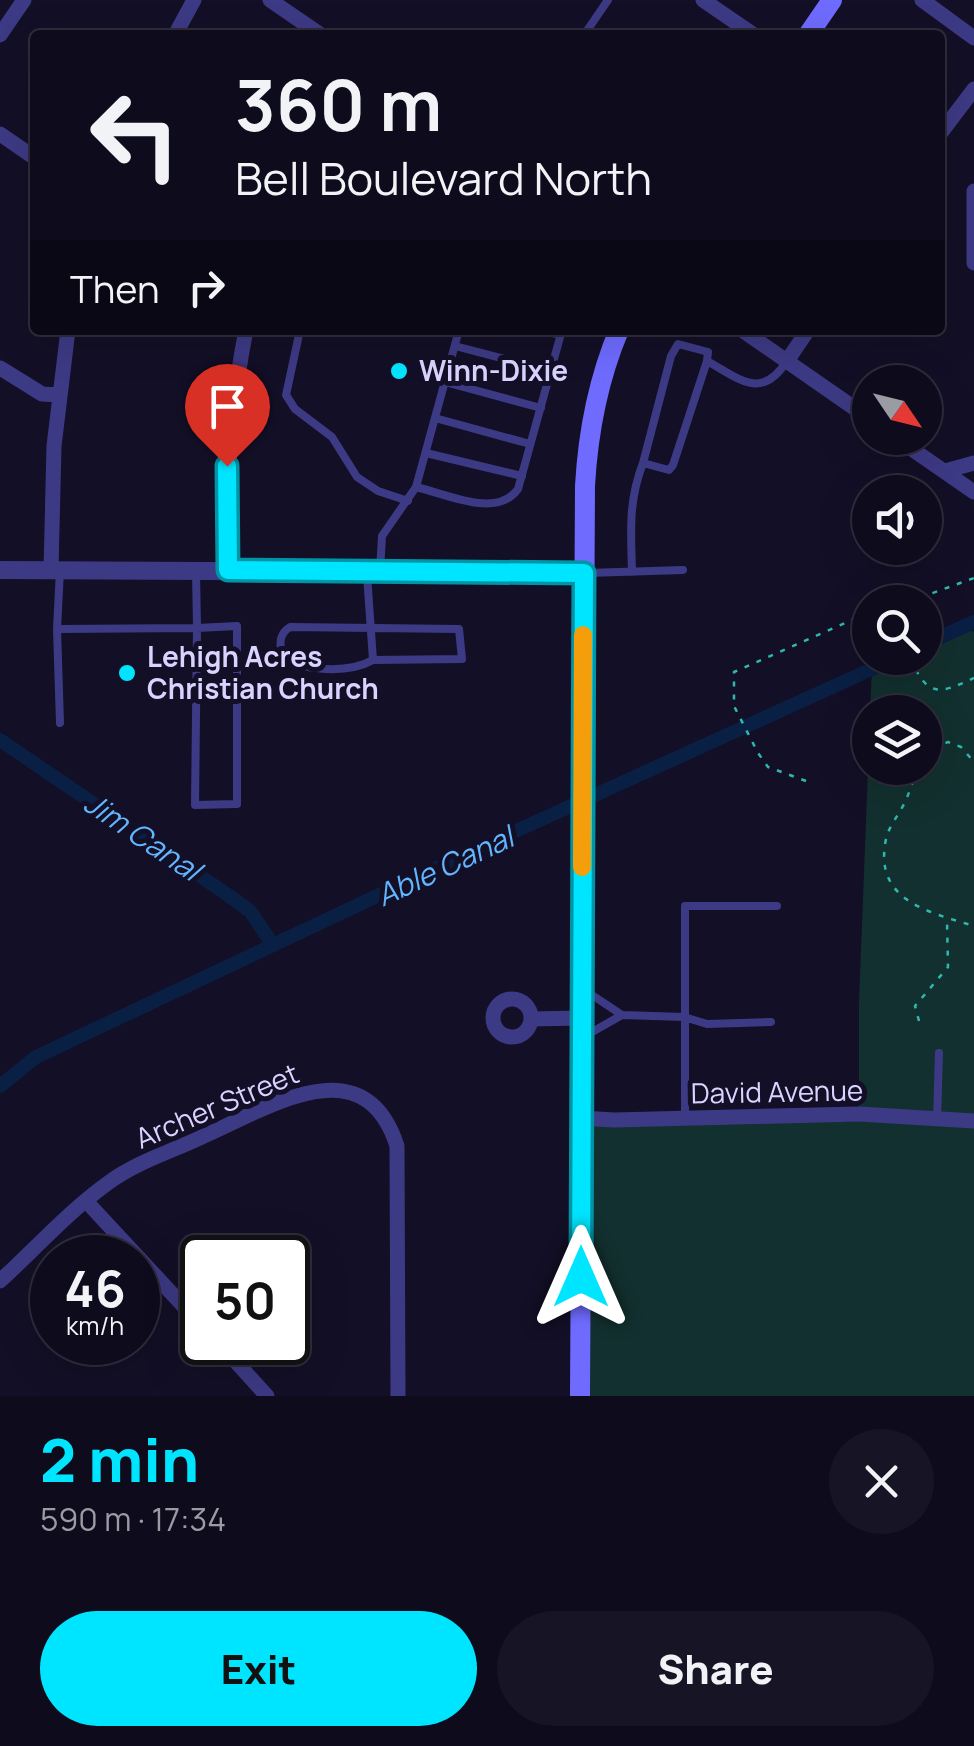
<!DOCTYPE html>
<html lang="en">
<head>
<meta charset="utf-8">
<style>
	body { margin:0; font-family:Manrope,sans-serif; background:#171425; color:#f1f3f6; height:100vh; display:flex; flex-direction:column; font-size:38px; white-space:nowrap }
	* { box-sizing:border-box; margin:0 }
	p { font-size:32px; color:#9b9ba3 }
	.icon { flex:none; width:55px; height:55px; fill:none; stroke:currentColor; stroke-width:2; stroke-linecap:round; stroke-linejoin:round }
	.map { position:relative; height:1396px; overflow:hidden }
	.side { display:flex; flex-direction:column; background:#0e0b1c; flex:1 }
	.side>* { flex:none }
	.top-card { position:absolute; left:30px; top:30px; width:915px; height:305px; border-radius:10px; box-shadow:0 10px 40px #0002,0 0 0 2px #2e2b3b; background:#0e0b1c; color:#f1f3f6; overflow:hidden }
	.needle { width:65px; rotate:125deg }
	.tools { position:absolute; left:852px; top:365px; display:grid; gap:20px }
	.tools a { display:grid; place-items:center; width:90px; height:90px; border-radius:50%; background:#0e0b1c; box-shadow:0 10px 40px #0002,0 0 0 2px #2e2b3b; font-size:50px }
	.speed { position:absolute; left:30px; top:1235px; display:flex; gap:20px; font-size:50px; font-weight:700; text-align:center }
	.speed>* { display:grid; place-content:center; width:130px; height:130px; border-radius:50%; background:#0e0b1c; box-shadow:0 10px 40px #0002,0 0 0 2px #2e2b3b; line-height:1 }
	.speed small { font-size:25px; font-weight:400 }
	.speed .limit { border:5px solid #111; border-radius:15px; background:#fff; color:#111 }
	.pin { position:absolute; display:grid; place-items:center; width:85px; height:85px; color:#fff; margin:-102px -42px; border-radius:50% 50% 50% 0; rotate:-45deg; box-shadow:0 0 10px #0007 }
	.pin .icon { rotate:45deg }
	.me { position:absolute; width:110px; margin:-55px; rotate:0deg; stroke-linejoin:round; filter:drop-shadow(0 0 8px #0008) }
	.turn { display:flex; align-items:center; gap:35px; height:210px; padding:0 40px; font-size:45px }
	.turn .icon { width:130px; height:130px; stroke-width:2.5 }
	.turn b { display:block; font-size:70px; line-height:85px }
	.then { display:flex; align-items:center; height:95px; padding:0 40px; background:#0003; gap:20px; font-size:38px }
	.round { display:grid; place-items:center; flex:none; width:105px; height:105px; border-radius:52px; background:#171425 }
	.summary { display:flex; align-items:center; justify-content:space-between; height:170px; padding:0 40px }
	h1 { font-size:60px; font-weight:800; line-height:75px; color:#00e5ff }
	.primary-button { display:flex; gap:20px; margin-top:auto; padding:20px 40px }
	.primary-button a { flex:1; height:115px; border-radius:60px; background:#00e5ff; color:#111; font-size:40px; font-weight:800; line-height:115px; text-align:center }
	.primary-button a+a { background:#171425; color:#f1f3f6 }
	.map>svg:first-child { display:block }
</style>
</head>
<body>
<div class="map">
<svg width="974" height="1396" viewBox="0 0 974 1396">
	<rect width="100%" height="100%" fill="#130f26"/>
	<!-- green -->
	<path fill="#12302f" d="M 964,626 L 974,632 L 974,1121 L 859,1114 L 859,1002 L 870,717 L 870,768 L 925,768 L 925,712 L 870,712 L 872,668 L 896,658 L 925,658 L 925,644 Z
		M 871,1121 L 974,1127 L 974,1396 L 588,1396 L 588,1126 Z"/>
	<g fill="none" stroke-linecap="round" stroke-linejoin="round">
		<!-- canal -->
		<path stroke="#0a1f44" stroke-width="14" d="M 925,644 L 974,622
			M 0,740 L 228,895 L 250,911 L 273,945
			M 0,1086 L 36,1057 L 483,846 L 896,658"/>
		<!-- path -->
		<path stroke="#2fb8b0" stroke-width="2.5" stroke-dasharray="5 8" stroke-linecap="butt" d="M 908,602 L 974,578
			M 910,658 C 928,697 937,695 974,678
			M 925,758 L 931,750 L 948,742 L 961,747 L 974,762
			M 918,768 C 913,780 910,792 904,804 C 898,816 889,826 886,839 C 873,901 929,912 974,926
			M 806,781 L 768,767 L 758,753 L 734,706 L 734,672 L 861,616 L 870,617
			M 919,1021 L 915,1006 L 948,967 L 947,921"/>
		<!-- service -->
		<path stroke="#3d3a85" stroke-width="8" d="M 584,35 L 608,0
			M 300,330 L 286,395 L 295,409 L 332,437 L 357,477 L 378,491 L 408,501
			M 541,330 L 561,335
			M 455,346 L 551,371
			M 445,382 L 541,408
			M 435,418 L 530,444
			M 426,453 L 522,476
			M 643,463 L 671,356 L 678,344 L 708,352 L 707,361
			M 416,487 C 447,494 497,519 518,489 L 562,330
			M 60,570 L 57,629 L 197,628 L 196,571
			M 380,570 L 382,536 L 416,487 L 459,330
			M 632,572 C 631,531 628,502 643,463 L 669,470 L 673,465 L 707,361 C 740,379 761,401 787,361
			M 587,573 L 683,570
			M 367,575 L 373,660 L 462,659 L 459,629 L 290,627 C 279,634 280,642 281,654 C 300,673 350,673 373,660
			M 237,626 L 237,804 L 195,805 L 197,628 Z
			M 57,629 L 60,723
			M 622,1015 L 684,1017 L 707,1024 L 771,1022
			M 585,1036 L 622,1015 L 586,991
			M 685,1118 L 685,906 L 777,906
			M 937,1120 L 939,1053"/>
		<!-- minor -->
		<path stroke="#3d3a85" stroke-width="15" d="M 270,0 L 321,35
			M 703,0 L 754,35
			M 922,0 L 974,38
			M 0,35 L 24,0
			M 175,35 L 194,0
			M 0,134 L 35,158
			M 940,134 L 974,89
			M 974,191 L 974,263
			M 742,330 L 870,419
			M 787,361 L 808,330
			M 0,368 L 42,394 L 59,395
			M 896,438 L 974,492
			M 945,471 L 974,463
			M 51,570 L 54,446 L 68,330
			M 228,570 C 225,488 230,410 246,330
			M493 1018a19 19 0 1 1 38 0a19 19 0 1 1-38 0Z
			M 531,1019 L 581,1018
			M 581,1118 L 614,1120 L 859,1114 L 974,1121
			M 86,1201 L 202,1326
			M 0,1281 C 35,1249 69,1211 108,1183 C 136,1162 173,1151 204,1136 C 268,1108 364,1044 397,1146 L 398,1396
			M 218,1342 L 267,1396"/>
		<!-- tertiary -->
		<path stroke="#3d3a85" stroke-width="18" d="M 0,570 L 584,573"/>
		<!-- secondary -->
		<path stroke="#6f6bff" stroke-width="20" d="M 808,35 L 832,0
			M 580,1396 L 585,486 C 588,432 598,380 619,330"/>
	</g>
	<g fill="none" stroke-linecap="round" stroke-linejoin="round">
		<!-- route casing -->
		<g stroke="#0095a6" stroke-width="25">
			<path id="route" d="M 227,466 L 228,570 L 584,573 L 581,1277"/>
		</g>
		<!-- route -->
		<use href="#route" stroke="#00e5ff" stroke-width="18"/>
		<!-- slow -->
		<path stroke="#f59e0b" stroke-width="18" d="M 582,867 L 583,635"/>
	</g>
	<!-- markers -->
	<g fill="#00e5ff" stroke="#130f26" stroke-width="4">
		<circle cx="399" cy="371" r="10"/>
		<circle cx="127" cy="673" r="10"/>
	</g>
	<g text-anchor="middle" stroke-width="10" stroke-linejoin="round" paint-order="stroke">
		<!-- poi labels -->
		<g font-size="28" font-weight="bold" fill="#d9d4ff" stroke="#130f26" text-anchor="start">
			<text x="419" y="381">Winn-Dixie</text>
			<text x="147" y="667">Lehigh Acres<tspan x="147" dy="32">Christian Church</tspan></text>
		</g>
		<!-- street labels -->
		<g font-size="28" fill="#d9d4ff" stroke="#130f26">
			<text transform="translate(777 1092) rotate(-1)" y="10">David Avenue</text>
			<text transform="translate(217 1106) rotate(-23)" y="10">Archer Street</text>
		</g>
		<!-- water labels -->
		<g font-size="30" font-style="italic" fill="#62b6ff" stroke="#130f26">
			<text transform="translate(142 837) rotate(34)" y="10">Jim Canal</text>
			<text transform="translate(445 867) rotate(-25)" y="10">Able Canal</text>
		</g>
	</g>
</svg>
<div class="tools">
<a><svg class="needle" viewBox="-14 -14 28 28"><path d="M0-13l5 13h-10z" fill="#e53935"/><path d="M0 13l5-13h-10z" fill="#9b9ba3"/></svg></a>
<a><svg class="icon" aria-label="sound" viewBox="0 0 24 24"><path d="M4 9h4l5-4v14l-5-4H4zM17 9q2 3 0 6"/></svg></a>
<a><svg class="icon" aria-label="search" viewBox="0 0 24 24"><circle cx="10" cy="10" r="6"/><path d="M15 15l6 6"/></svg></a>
<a><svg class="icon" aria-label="layers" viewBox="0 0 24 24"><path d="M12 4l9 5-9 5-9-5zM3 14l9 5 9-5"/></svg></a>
</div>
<div class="speed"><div>46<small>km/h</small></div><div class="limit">50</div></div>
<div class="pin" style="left:227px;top:466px;background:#d93025"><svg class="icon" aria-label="arrive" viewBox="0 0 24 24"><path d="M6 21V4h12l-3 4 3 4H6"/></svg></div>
<svg class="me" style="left:581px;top:1277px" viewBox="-20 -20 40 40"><path d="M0-17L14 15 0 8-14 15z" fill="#00e5ff" stroke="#fff" stroke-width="4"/></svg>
<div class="top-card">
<div class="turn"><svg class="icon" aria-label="left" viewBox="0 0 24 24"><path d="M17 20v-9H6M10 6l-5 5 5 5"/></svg><div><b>360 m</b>Bell Boulevard North</div></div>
<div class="then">Then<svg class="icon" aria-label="right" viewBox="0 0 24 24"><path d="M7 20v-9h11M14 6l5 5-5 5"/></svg></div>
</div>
</div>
<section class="side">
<div class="summary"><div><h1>2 min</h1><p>590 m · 17:34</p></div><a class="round"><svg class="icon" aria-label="close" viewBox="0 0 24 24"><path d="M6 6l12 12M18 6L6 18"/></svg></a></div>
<div class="primary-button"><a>Exit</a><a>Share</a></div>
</section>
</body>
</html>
